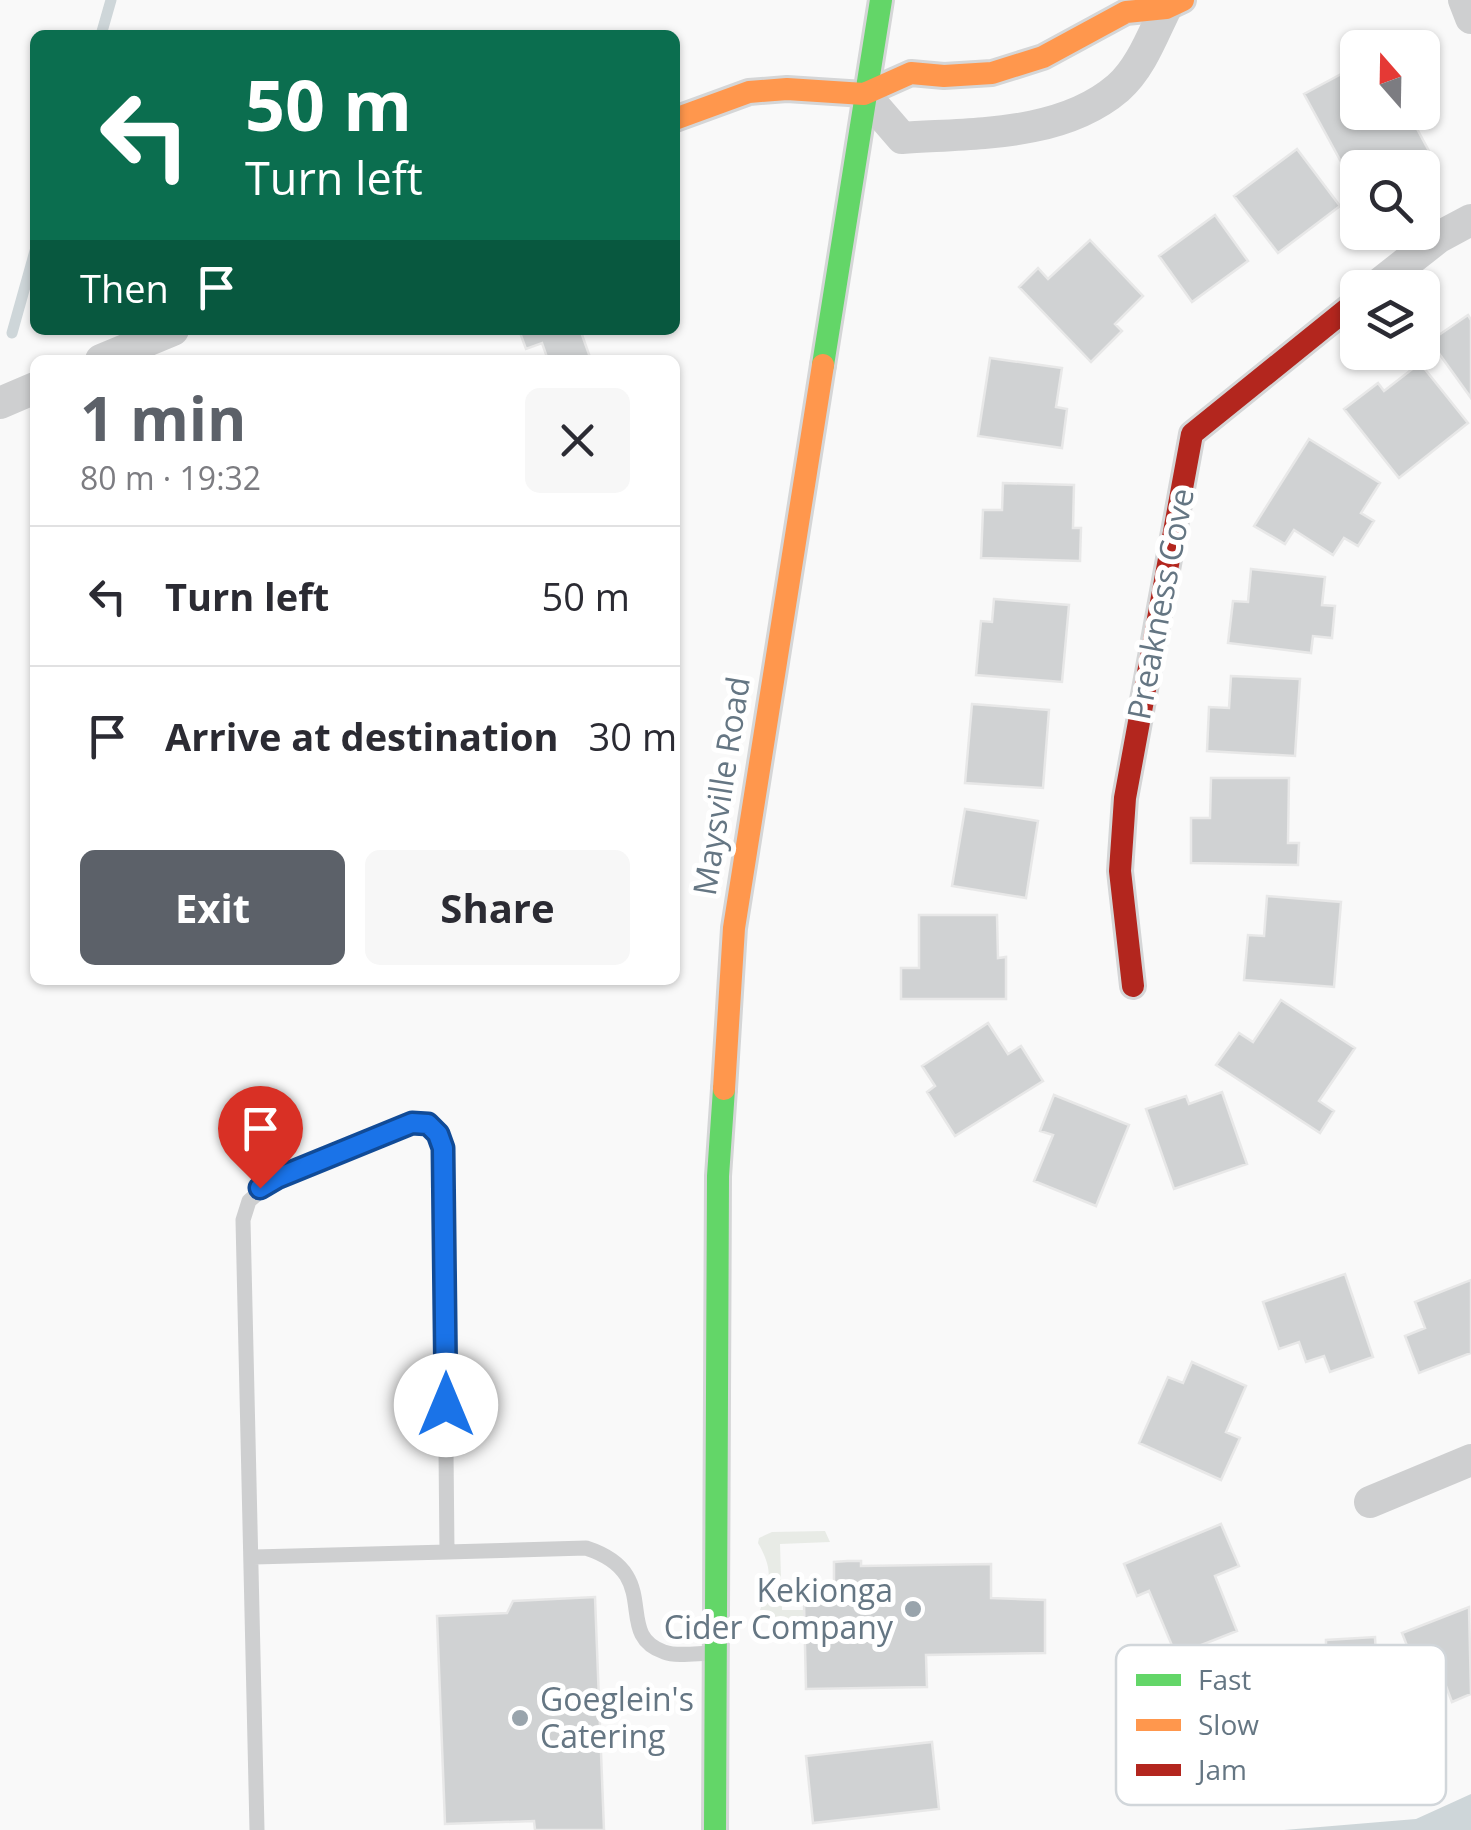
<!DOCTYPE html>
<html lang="en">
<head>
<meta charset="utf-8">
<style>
	body { margin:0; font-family:"Open Sans",sans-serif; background:#f7f7f7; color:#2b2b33; height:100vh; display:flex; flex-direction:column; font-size:38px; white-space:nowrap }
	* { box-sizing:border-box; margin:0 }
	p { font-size:32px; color:#7c7c81 }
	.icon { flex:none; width:55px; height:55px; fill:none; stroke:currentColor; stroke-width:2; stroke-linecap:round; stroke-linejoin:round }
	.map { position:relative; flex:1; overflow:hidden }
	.details { position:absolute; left:30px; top:355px; width:650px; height:630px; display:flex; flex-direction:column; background:#fff; border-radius:15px; box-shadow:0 2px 8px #0004 }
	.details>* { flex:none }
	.top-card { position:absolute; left:30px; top:30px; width:650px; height:305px; border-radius:15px; box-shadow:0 2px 8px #0004; background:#0b6e4f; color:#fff; overflow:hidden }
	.needle { width:65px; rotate:340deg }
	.tools { position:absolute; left:1340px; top:30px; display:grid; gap:20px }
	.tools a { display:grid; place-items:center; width:100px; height:100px; border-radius:15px; background:#fff; box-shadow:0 2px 8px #0004; font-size:50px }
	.pin { position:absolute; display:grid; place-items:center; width:85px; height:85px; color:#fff; margin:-102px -42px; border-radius:50% 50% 50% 0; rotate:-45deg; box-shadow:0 0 10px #0007 }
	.pin .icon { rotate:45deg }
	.me { position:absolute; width:110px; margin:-55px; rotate:0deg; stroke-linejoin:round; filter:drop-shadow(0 0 8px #0008) }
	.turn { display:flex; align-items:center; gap:35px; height:210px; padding:0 50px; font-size:45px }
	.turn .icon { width:130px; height:130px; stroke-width:2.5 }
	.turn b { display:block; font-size:70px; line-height:85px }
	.then { display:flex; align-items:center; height:95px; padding:0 50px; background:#0003; gap:20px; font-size:38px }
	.round { display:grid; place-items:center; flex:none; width:105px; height:105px; border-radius:15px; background:#f7f7f7 }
	.headline { display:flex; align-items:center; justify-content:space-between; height:170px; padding:0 50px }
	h1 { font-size:60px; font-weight:700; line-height:75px; color:#5c6169 }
	.cta { display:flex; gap:20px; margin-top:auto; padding:20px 50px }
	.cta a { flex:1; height:115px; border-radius:15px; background:#5c6169; color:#fff; font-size:40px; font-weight:700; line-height:115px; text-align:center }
	.cta a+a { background:#f7f7f7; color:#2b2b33 }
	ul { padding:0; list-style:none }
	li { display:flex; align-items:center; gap:30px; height:140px; padding:0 50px; border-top:2px solid #e1e1e2 }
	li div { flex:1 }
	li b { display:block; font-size:38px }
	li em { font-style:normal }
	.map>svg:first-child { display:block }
</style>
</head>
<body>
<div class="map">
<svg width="1471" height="1830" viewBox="0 0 1471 1830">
	<rect width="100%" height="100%" fill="#f9f9f9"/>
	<!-- green -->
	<path fill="#e8ebe6" d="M 825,1531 L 830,1542 L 780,1544 L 782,1610 L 805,1610 L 805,1624 C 787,1624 770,1627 760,1610 C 771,1581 773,1569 758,1543 L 759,1538 L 772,1532 Z"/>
	<!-- water -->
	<path fill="#ced6d9" d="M 1471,1794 L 1471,1830 L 1284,1830 L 1416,1819 Z"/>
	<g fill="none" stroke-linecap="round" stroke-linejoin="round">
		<!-- stream -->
		<path stroke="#ced6d9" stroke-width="11" d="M 101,35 L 111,0
			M 12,333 L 35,251"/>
	</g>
	<!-- building -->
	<path fill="#d0d2d3" stroke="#e8e8e8" stroke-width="2.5" d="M 1358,65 L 1358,112 L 1395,112 L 1397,116 L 1408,112 L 1430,153 L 1403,168 L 1387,168 L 1384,162 L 1374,168 L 1358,168 L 1358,176 L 1351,180 L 1304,94 Z
		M 1297,149 L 1340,206 L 1278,253 L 1234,196 Z
		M 1215,215 L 1248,261 L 1192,302 L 1159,256 Z
		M 1090,240 L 1143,296 L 1115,324 L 1122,331 L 1091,362 L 1019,287 L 1038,268 L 1048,279 Z
		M 1468,315 L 1471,320 L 1471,398 L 1430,341 Z
		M 519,330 L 587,330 L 581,332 L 591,360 L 548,360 L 542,343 L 526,349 Z
		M 990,358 L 1062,368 L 1056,407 L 1067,409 L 1062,448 L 978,436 Z
		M 1420,363 L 1468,423 L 1399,478 L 1344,409 L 1378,383 L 1384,391 Z
		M 1309,439 L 1380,483 L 1361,513 L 1374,521 L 1358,546 L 1344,538 L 1333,555 L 1294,530 L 1285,544 L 1254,526 Z
		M 1003,483 L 1074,485 L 1073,528 L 1081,528 L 1080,561 L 981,558 L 983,510 L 1002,510 Z
		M 1251,569 L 1325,577 L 1322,605 L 1335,606 L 1332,638 L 1313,636 L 1311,653 L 1228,643 L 1233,601 L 1248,602 Z
		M 994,599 L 1069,605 L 1062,682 L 976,675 L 981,621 L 992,622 Z
		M 1231,676 L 1300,679 L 1295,756 L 1207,751 L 1209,707 L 1229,708 Z
		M 972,704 L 1049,710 L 1043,788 L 965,783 Z
		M 1211,778 L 1289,778 L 1288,843 L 1299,843 L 1298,865 L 1191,863 L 1191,818 L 1210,818 Z
		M 965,809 L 1038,821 L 1026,898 L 952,886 Z
		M 1267,896 L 1341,902 L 1334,987 L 1244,980 L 1248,935 L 1264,936 Z
		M 919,915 L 997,915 L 998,958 L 1006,957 L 1006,999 L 901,999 L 901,968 L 919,968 Z
		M 1281,1000 L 1355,1048 L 1319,1101 L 1334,1111 L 1320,1133 L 1216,1065 L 1239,1033 L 1253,1042 Z
		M 988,1023 L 1008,1054 L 1021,1046 L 1043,1081 L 955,1136 L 927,1092 L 935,1086 L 922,1066 Z
		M 1222,1092 L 1247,1164 L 1174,1189 L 1146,1109 L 1186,1096 L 1189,1104 Z
		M 1054,1095 L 1129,1125 L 1096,1206 L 1034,1181 L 1053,1135 L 1040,1131 Z
		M 1345,1274 L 1373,1357 L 1330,1372 L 1324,1356 L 1306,1362 L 1299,1342 L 1279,1349 L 1263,1302 Z
		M 1471,1280 L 1471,1353 L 1419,1373 L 1405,1336 L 1425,1328 L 1415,1302 Z
		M 1192,1362 L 1246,1386 L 1226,1432 L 1240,1438 L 1221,1480 L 1139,1443 L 1168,1377 L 1183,1383 Z
		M 1221,1524 L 1239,1566 L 1215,1576 L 1237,1631 L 1176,1655 L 1149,1591 L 1137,1596 L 1124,1564 Z
		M 847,1561 L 861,1561 L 861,1566 L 991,1564 L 991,1598 L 1045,1600 L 1045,1653 L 926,1655 L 927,1687 L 806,1689 L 804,1603 L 834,1602 L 834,1562 Z
		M 595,1597 L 604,1830 L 535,1830 L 534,1821 L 445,1824 L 437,1616 L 507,1613 L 513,1601 Z
		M 1469,1607 L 1471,1694 L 1452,1702 L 1439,1668 L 1419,1676 L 1402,1633 Z
		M 1375,1637 L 1379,1718 L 1286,1723 L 1286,1712 L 1257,1713 L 1255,1652 L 1326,1649 L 1326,1640 Z
		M 932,1742 L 939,1809 L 813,1823 L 806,1756 Z"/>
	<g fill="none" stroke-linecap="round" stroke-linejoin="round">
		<!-- fast casing -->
		<g stroke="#d5d6d7" stroke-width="28">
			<path id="fast" d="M 823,365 L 881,0
				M 715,1830 L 718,1176 L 724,1089"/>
		</g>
		<!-- slow casing -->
		<g stroke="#d5d6d7" stroke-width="28">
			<path id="slow" d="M 675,119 L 749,92 L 787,89 L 864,94 L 911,73 L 944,76 L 992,73 L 1043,57 L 1126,12 L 1166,8 L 1183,0
				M 724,1089 L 734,928 L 823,365"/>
		</g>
		<!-- jam casing -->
		<g stroke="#d5d6d7" stroke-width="28">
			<path id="jam" d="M 1133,986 L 1120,871 L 1125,798 L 1192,434 L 1358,300"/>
		</g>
		<!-- lane -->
		<path stroke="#cecfd0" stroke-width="15" d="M 251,1557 L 447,1552
			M 257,1830 L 243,1220 L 249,1201 L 277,1177 L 412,1123 L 428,1124 L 438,1134 L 443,1148 L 447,1552 L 586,1548 C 666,1574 611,1634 664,1652 C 677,1657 698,1653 712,1653"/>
		<!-- street -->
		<path stroke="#cecfd0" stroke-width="32" d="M 1464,0 L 1471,18
			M 864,94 L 902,138 C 972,133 1061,137 1118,88 C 1141,68 1153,34 1166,8
			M 1374,288 L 1439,237 L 1471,220
			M 101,360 L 173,330
			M 0,403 L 35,388
			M 1370,1502 L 1471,1460"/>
		<!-- fast -->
		<use href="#fast" stroke="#63d668" stroke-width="22"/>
		<!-- slow -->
		<use href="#slow" stroke="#ff974d" stroke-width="22"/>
		<!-- jam -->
		<use href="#jam" stroke="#b3261e" stroke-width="22"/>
	</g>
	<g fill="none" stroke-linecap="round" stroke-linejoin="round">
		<!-- route casing -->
		<g stroke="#114b97" stroke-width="25">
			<path id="route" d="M 260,1188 L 277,1178 L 412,1123 L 428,1124 L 438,1134 L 443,1148 L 446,1405"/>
		</g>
		<!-- route -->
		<use href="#route" stroke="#1a73e8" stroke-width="18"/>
	</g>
	<!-- markers -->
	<g fill="#99a4ac" stroke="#fff" stroke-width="4">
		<circle cx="913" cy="1609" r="10"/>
		<circle cx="520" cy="1718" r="10"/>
	</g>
	<g text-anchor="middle" stroke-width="10" stroke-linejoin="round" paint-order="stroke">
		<!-- street labels -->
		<g font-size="32" fill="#657683" stroke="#fff">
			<text transform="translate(1161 604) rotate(-79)" y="11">Preakness Cove</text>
			<text transform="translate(722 786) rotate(-81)" y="11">Maysville Road</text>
		</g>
		<!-- poi labels -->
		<g font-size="32" fill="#657683" stroke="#fff" text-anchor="end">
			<text x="893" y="1602">Kekionga<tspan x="893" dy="37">Cider Company</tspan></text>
			<text x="540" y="1711" text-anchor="start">Goeglein's<tspan x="540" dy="37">Catering</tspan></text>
		</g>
	</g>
	<!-- legend -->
	<rect x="1116" y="1645" width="330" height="160" rx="15" fill="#fff" stroke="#d1d6da" stroke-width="2.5"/>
	<rect x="1136" y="1674" width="45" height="12" fill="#63d668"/>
	<rect x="1136" y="1719" width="45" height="12" fill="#ff974d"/>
	<rect x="1136" y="1764" width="45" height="12" fill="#b3261e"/>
	<g font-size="28" fill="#657683">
		<text x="1198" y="1690">Fast</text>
		<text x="1198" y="1735">Slow</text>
		<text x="1198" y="1780">Jam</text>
	</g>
</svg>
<div class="tools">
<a><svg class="needle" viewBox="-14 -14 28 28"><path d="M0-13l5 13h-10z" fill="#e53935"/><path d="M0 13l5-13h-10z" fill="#7c7c81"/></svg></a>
<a><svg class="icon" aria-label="search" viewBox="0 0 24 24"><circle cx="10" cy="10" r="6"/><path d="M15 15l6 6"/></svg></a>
<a><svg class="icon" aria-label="layers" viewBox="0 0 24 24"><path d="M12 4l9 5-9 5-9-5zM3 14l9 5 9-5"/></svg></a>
</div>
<div class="pin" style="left:260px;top:1188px;background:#d93025"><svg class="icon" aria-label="arrive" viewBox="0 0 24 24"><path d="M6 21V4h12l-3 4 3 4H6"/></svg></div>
<svg class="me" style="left:446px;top:1405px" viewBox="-20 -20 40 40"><circle r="19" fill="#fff"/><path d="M0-13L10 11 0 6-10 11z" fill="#1a73e8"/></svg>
<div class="top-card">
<div class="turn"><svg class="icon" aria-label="left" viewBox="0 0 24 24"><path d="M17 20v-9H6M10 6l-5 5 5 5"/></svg><div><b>50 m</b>Turn left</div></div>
<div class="then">Then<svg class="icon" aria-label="arrive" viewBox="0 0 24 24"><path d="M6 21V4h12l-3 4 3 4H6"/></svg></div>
</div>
<section class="details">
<div class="headline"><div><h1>1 min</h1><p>80 m · 19:32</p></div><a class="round"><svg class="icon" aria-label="close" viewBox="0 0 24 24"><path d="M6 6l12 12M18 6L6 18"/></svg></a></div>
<ul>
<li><svg class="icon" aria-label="left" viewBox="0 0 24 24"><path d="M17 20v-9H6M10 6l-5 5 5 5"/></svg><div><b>Turn left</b></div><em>50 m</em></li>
<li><svg class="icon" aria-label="arrive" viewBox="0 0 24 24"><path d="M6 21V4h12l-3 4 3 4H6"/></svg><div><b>Arrive at destination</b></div><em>30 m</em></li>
</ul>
<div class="cta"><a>Exit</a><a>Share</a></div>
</section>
</div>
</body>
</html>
